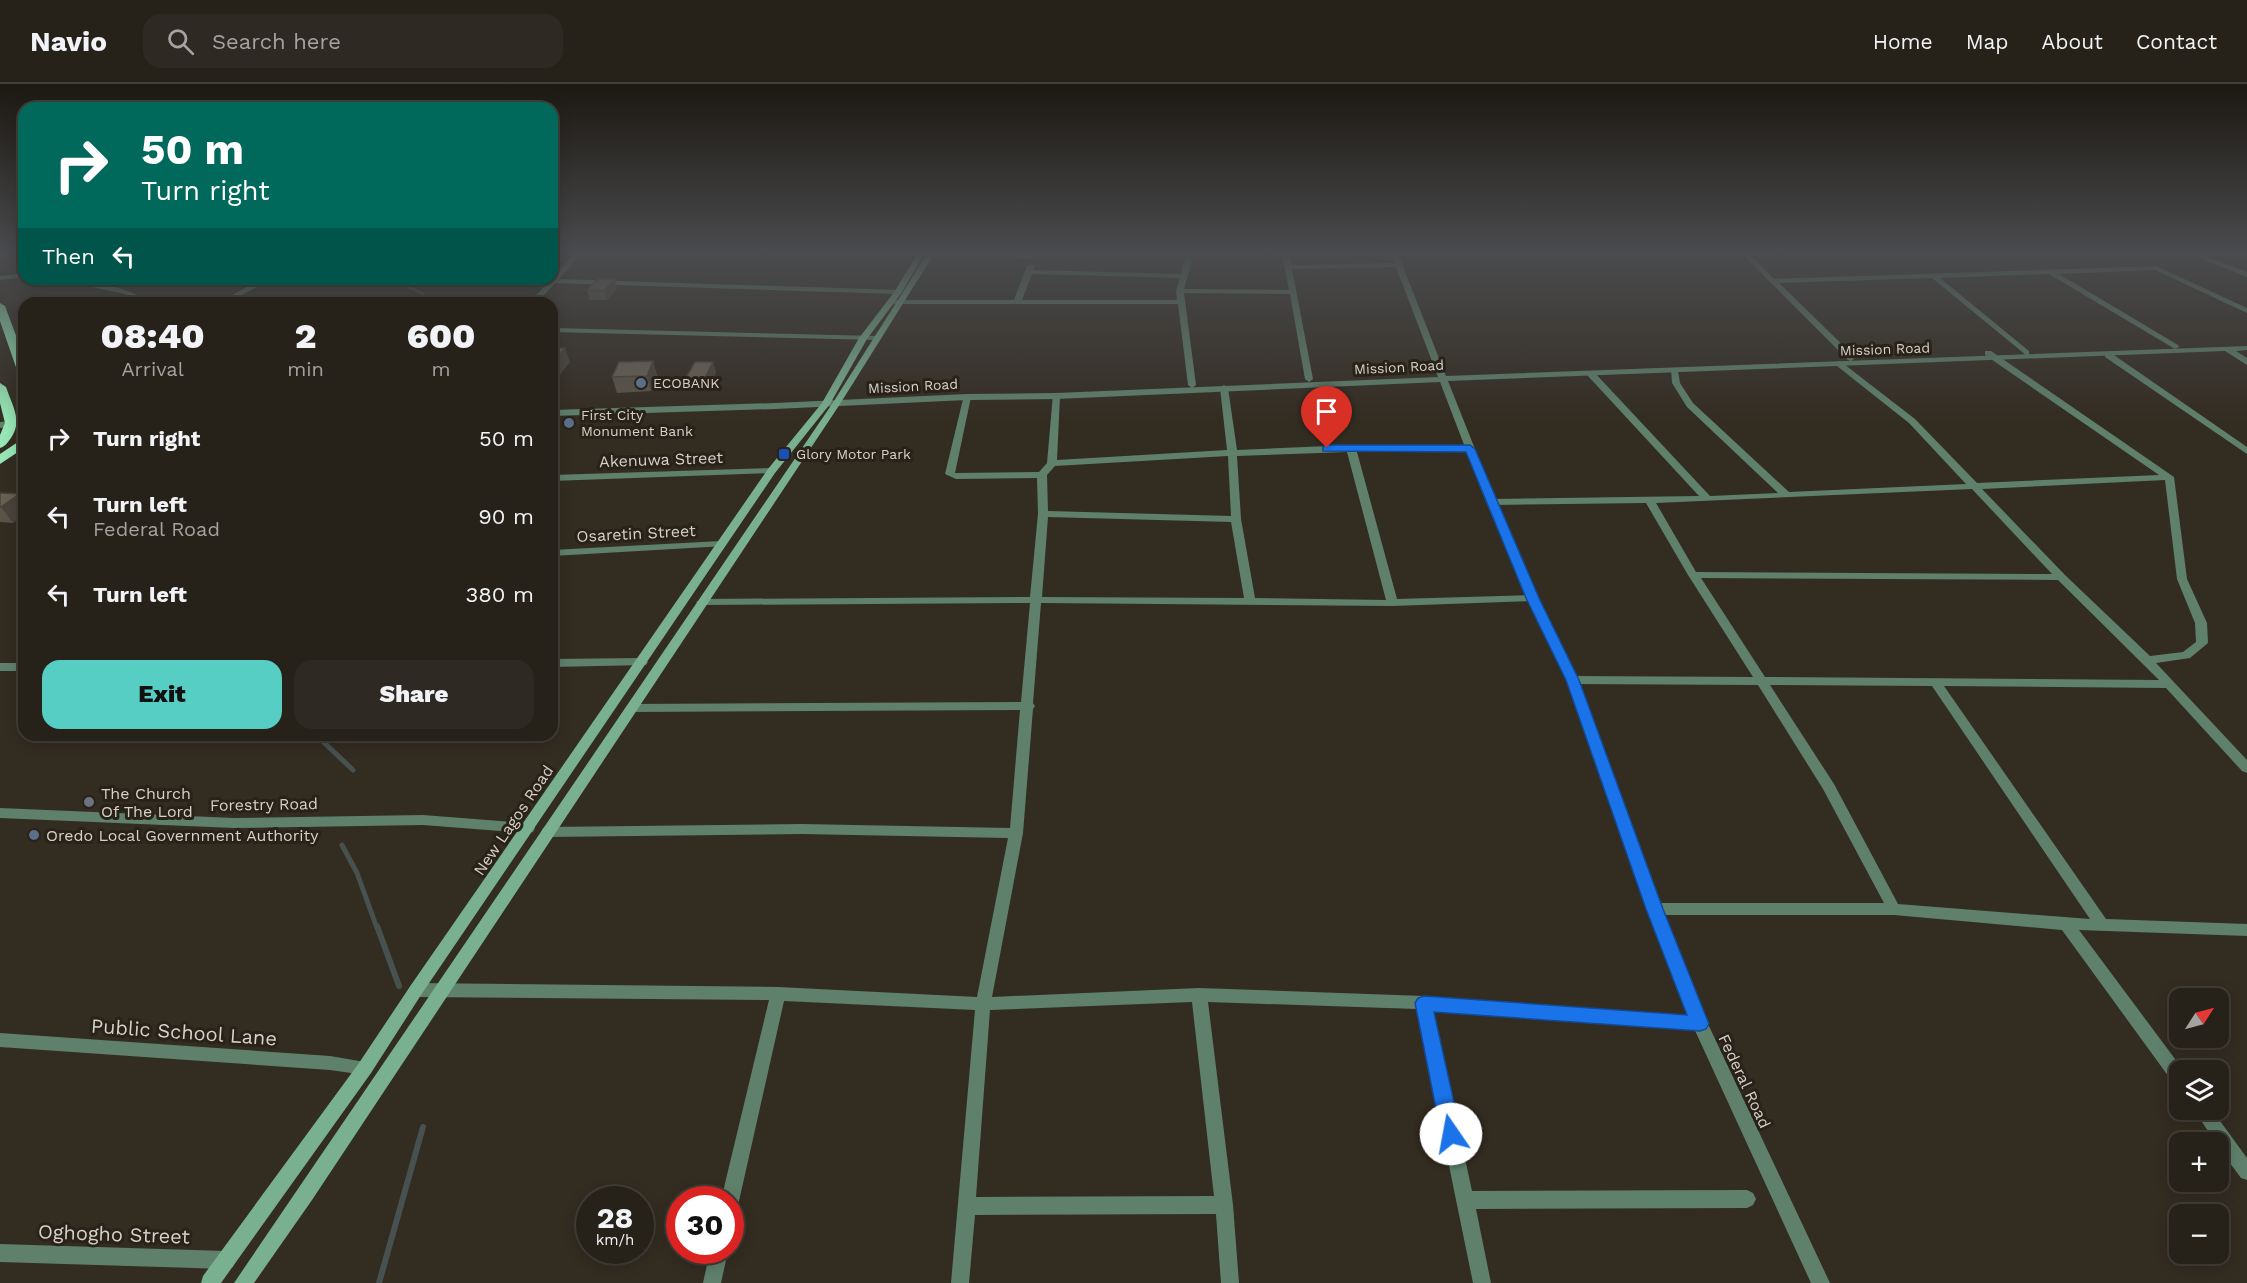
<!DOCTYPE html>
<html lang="en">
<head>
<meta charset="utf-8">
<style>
	body { margin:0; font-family:"Work Sans",sans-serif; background:#2e2922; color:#f1f3f6; height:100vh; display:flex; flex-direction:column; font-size:22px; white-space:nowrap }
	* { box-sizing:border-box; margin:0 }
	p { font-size:20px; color:#a4a3a2 }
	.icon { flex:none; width:33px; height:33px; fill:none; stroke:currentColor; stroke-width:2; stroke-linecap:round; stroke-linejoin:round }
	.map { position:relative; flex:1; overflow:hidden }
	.panel { position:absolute; left:18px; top:213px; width:540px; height:444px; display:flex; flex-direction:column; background:#262119; border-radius:18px; box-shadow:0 3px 15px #0003,0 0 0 2px #423e38 }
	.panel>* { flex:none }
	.guide { position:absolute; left:18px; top:18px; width:540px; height:183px; border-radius:18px; box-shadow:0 3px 15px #0003,0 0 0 2px #423e38; background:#00695c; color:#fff; overflow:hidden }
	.needle { width:39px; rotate:54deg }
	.tools { position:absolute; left:2169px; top:904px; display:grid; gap:12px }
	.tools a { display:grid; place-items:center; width:60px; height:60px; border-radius:12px; background:#262119; box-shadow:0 3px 15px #0003,0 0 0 2px #423e38; font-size:30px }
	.speed { position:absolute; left:576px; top:1102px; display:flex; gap:12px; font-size:30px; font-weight:700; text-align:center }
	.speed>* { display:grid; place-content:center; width:78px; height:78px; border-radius:50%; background:#262119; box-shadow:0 3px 15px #0003,0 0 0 2px #423e38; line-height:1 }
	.speed small { font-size:15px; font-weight:400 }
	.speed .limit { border:9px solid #d22; background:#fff; color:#111 }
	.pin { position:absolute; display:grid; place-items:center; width:51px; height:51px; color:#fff; margin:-62px -26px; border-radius:50% 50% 50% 0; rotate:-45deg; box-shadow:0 0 6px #0007 }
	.pin .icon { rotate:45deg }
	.me { position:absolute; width:66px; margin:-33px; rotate:348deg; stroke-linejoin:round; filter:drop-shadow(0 0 4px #0008) }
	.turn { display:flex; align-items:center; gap:21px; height:126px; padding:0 24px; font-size:27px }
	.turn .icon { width:78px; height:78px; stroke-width:2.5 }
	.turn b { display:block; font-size:42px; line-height:51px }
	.then { display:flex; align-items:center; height:57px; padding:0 24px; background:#0003; gap:12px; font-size:22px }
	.eta { display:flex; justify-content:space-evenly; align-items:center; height:102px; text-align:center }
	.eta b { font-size:36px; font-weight:800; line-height:42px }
	.cta { display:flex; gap:12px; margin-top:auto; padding:12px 24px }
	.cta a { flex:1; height:69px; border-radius:18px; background:#56cec3; color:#111; font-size:24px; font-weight:800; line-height:69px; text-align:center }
	.cta a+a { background:#2e2922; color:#f1f3f6 }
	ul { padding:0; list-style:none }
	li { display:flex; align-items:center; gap:18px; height:78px; padding:0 24px }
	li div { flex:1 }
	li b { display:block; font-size:22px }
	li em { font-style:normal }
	header { display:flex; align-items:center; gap:36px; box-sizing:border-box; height:84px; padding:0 30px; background:#262119; border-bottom:2px solid #423e38 }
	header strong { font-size:28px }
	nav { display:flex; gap:33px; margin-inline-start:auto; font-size:21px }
	.search { width:420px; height:54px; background:#2e2922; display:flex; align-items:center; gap:15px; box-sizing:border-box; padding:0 21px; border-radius:18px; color:#a4a3a2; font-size:22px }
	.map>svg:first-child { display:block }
</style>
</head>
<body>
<header>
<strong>Navio</strong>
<div class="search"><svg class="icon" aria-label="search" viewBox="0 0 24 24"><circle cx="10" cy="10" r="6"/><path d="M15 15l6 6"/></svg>Search here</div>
<nav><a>Home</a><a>Map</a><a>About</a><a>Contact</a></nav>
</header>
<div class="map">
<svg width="2247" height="1199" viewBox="0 0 2247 1199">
	<rect width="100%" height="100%" fill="#332c21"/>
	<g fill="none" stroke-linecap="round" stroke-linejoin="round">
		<!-- stream-far2 -->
		<path stroke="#465150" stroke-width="3" d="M 393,195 L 423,210 L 422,219"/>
		<!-- stream-far1 -->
		<path stroke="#465150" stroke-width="5" d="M 316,651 L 353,686
			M 342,761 L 357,789 L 377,844"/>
		<!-- stream -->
		<path stroke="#465150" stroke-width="6" d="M 377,842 L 399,902
			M 379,1199 L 423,1043"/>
		<!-- minor -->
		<path fill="#5f816c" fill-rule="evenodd" d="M 574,170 L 581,170 L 559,195 L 898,206 L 902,208 L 898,210 L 555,199 L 537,219 L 529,219 Z
			M 971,170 L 1036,170 L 1038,172 L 1034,174 L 974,172 Z
			M 1186,170 L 1194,170 L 1184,205 L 1289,206 L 1282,170 L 1290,170 L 1292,181 L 1398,179 L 1402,181 L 1398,183 L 1292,185 L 1313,295 L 1309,298 L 1305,295 L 1290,210 L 1184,209 L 1196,301 L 1192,304 L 1188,301 L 1178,220 L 890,220 L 886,218 L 890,216 L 1014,216 L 1027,182 L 1031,180 L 1035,182 L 1033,186 L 1181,190 ZM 1032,190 L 1180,194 L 1176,207 L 1177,216 L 1022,216 Z
			M 1742,170 L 1749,170 L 1774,195 L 2156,182 L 2247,224 L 2247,229 L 2155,186 L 2059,190 L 2178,261 L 2179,263 L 2175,265 L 2049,190 L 1940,194 L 2029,267 L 2029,271 L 2026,271 L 1932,194 L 1779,199 L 1854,272 L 1855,274 L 1851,277 L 1848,276 Z
			M 2190,170 L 2200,170 L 2247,188 L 2247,193 Z
			M 24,189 L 24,193 L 0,196 L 0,192 Z
			M 55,195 C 83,195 128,201 149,219 L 140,219 L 125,210 Z
			M 261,195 L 271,195 L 228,219 L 218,219 Z
			M 552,244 L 878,252 L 882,254 L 878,256 L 552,248 Z
			M 1985,267 L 1991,267 L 2174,393 L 2187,495 L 2207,539 L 2208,559 L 2190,574 L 2156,579 L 2247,676 L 2247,689 L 2242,687 L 2166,604 L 1944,602 L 2106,835 L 2247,840 L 2247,852 L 2079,846 L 2184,987 L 2180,987 L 2180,1002 L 2174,1000 L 2062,846 L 1894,831 L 1655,831 L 1650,829 L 1648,825 L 1650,821 L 1655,819 L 1884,819 L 1823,705 L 1758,601 L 1572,600 L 1566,596 L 1572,592 L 1753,593 L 1688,491 L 1646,419 L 1491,421 L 1486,418 L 1491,415 L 1699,412 L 1588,292 L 1587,290 L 1591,287 L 1594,288 L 1710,412 L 1778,409 L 1687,323 L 1672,299 L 1671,285 L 1678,287 L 1680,299 L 1693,319 L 1789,408 L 1966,400 L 1909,339 L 1837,282 L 1837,278 L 1840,277 L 1915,335 L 1977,399 L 2159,391 L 1985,271 ZM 2165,396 L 2177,495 L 2195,539 L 2196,558 L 2183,568 L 2150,572 L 2065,491 L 1982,405 ZM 1972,405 L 2052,490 L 1696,488 L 1656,419 ZM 1701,494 L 2058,496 L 2159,596 L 1765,593 ZM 1770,601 L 1932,602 L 2090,835 L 1898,820 L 1834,700 Z
			M 2105,269 L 2111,269 L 2247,363 L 2247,370 L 2105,273 Z
			M 1224,301 L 1228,304 L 1237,366 L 1351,361 L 1473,363 L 1473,367 L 1470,368 L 1357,368 L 1397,515 L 1533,511 L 1539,514 L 1533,517 L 1392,522 L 1041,519 L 1033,619 L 1035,622 L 1033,625 L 1023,749 L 992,913 L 1199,904 L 1424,912 L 1700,933 L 1706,935 L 1708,940 L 1706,945 L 1700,947 L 1433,926 L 1472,1107 L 1747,1106 L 1753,1109 L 1756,1115 L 1753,1121 L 1747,1124 L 1476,1125 L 1491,1199 L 1473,1199 L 1417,925 L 1208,918 L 1233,1121 L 1239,1199 L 1221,1199 L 1216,1130 L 975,1131 L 969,1199 L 951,1199 L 975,926 L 784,917 L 739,1117 L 736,1123 L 730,1125 L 730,1116 L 721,1116 L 769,916 L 416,913 L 411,911 L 408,906 L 411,901 L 416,899 L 778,903 L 977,913 L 1008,754 L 802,750 L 548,753 L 543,752 L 541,748 L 543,744 L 548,743 L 802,740 L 1010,744 L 1020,626 L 631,628 L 625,624 L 631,620 L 1021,618 L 1030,519 L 702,521 L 696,518 L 702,515 L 1030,513 L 1038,430 L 1037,394 L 956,395 L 945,390 L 964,311 L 971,313 L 955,389 L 1039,388 L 1047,379 L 1053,310 L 1060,312 L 1057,376 L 1227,366 L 1220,304 ZM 1347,368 L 1386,516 L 1255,514 L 1241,435 L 1237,372 ZM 1228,372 L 1231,432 L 1048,427 L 1047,391 L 1055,382 ZM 1048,433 L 1231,438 L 1244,514 L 1042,513 ZM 1192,918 L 1214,1112 L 976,1113 L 990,926 Z
			M 771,384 L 774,385 L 774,389 L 552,397 L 552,391 Z
			M 721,457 L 726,460 L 725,462 L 552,472 L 552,466 Z
			M 642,574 L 648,578 L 646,581 L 552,583 L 552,575 Z
			M 0,579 L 24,579 L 24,587 L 0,587 Z
			M 0,949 L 330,972 L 371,979 L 373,984 L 371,989 L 365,991 L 330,986 L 0,963 Z
			M 2194,1026 L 2212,1026 L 2247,1074 L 2247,1096 L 2241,1094 L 2218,1063 L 2218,1059 L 2216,1059 Z
			M 0,1160 L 226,1167 L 233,1169 L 235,1176 L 233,1183 L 226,1185 L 0,1178 Z
			M 710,1167 L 728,1167 L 721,1199 L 703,1199 Z"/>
		<!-- tertiary -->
		<path fill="#5f816c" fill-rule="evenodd" d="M 1391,170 L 1398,170 L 1446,292 L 2247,262 L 2247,266 L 2236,267 L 2247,274 L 2247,281 L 2225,267 L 1448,297 L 1496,418 L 1539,514 L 1578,596 L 1662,825 L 1708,940 L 1830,1199 L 1811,1199 L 1692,940 L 1648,825 L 1566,596 L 1527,514 L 1486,418 L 1440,298 L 1056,315 L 967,316 L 775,325 L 552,332 L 552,326 L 775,319 L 967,310 L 1056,309 L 1438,293 Z
			M 24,336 L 24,342 L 0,344 L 0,338 Z
			M 0,724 L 234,734 L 423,731 L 528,739 L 533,740 L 535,744 L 533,748 L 528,749 L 423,741 L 234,744 L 0,734 Z"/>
		<!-- secondary -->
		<path fill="#79b08f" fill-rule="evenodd" d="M 917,170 L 924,170 L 902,208 L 867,255 L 830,320 L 775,389 L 421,911 L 371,989 L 221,1199 L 201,1199 L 203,1192 L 359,979 L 411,901 L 768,385 L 822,319 L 859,254 L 895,207 Z
			M 927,170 L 934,170 L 840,320 L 312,1116 L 254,1199 L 234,1199 L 832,320 Z"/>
		<!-- trunk -->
		<path fill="#96e6b6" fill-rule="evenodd" d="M 0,219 L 5,222 L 24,273 L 24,293 L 18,289 L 0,237 Z
			M 0,299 L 6,303 C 12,321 23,337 11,354 C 7,359 6,362 0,364 L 0,351 L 5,339 L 0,319 Z
			M 24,354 L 24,364 L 0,380 L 0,370 Z"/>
	</g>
	<!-- wall -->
	<path fill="#595348" d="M 617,205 L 607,216 L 590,216 L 587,206 Z
		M 653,277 L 657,292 L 651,307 L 617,309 L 612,293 Z
		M 716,288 L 708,304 L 688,304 L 686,294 Z
		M 0,409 L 19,410 L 24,417 L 24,431 L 13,439 L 0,438 Z"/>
	<!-- shaded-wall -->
	<path fill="#49433b" d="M 615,195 L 617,205 L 607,216 L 604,207 Z
		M 565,264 L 570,278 L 552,301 L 552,280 Z
		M 653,277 L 657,292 L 651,307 L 647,292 Z
		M 713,278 L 716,288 L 708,304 L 705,294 Z
		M 19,410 L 24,417 L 24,431 L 13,439 L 1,423 Z"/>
	<!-- building -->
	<path fill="#686054" stroke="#49433b" stroke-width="1.5" d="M 598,195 L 615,195 L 604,207 L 587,206 Z
		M 552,264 L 565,264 L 552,280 Z
		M 653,277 L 647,292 L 612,293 L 619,278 Z
		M 695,278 L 713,278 L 705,294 L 686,294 Z
		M 0,409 L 19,410 L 1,423 L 0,422 Z"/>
	<!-- sky -->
	<linearGradient id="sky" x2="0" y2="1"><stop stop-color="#1c1812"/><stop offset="0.5" stop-color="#4a4b4e"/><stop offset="1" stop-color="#4a4b4e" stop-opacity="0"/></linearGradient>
	<rect width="2247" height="338" fill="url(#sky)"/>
	<!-- route -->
	<path fill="#1a73e8" stroke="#114b97" stroke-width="1.5" d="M 1327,361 L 1470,361 L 1475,365 L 1539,514 L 1579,596 L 1663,825 L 1709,940 L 1706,945 L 1700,947 L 1434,928 L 1461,1050 L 1458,1057 L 1451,1059 L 1444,1057 L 1441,1050 L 1415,919 L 1418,914 L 1424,912 L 1687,931 L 1646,825 L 1566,596 L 1526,514 L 1466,368 L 1323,367 L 1323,362 Z"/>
	<!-- markers -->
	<g fill="#5c6f8a" stroke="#292218" stroke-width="2">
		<circle cx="641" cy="299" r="6"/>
		<circle cx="569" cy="339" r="6"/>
		<circle cx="34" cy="751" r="6"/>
	</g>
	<rect fill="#1a4fb4" stroke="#292218" stroke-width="2" x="778" y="364" width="12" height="12" rx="3"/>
	<circle fill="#6b7280" stroke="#292218" stroke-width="2" cx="89" cy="718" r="6"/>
	<g text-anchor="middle" stroke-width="6" stroke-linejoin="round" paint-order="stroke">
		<!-- far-street labels -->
		<g font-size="14" fill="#d6d1ca" stroke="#292218">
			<text transform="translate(1885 265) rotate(-2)" y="5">Mission Road</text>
			<text transform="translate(1399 283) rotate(-3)" y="5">Mission Road</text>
			<text transform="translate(913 302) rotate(-3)" y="5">Mission Road</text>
		</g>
		<!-- far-poi labels -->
		<g font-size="14" fill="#d6d1ca" stroke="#292218" text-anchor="start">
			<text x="653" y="304">ECOBANK</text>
			<text x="581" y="336">First City<tspan x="581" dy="16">Monument Bank</tspan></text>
			<text x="796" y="375">Glory Motor Park</text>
		</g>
		<!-- street labels -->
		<g font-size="16" fill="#d6d1ca" stroke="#292218">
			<text transform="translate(661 375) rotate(-2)" y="6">Akenuwa Street</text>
			<text transform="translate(636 449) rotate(-3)" y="6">Osaretin Street</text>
			<text transform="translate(264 720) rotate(-1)" y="6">Forestry Road</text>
			<text transform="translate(513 736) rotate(-56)" y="6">New Lagos Road</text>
			<text transform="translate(1745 997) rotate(65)" y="6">Federal Road</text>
		</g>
		<!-- poi labels -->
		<g font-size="16" fill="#d6d1ca" stroke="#292218" text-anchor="start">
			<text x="101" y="715">The Church<tspan x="101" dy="18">Of The Lord</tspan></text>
			<text x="46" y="757">Oredo Local Government Authority</text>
		</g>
		<!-- near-street labels -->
		<g font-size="20" fill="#d6d1ca" stroke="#292218">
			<text transform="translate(184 948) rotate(4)" y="7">Public School Lane</text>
			<text transform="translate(114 1150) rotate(2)" y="7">Oghogho Street</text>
		</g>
	</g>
</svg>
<div class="tools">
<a><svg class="needle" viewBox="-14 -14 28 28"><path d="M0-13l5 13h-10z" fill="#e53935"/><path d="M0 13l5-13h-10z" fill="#a4a3a2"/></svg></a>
<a><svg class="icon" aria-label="layers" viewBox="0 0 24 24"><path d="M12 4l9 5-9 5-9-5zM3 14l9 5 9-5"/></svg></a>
<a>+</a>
<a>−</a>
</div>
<div class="speed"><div>28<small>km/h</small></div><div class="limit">30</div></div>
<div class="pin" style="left:1327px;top:364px;background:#d93025"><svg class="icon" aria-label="arrive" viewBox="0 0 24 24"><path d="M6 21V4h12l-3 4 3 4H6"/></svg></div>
<svg class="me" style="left:1451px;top:1050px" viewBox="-20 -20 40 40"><circle r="19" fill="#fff"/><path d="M0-13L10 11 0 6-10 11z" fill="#1a73e8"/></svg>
<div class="guide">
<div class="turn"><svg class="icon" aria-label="right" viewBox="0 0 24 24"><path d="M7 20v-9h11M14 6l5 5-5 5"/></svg><div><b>50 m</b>Turn right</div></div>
<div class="then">Then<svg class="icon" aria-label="left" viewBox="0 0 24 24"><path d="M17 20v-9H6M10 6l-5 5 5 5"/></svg></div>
</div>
<section class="panel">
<div class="eta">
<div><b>08:40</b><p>Arrival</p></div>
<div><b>2</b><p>min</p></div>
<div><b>600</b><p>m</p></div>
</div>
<ul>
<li><svg class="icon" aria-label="right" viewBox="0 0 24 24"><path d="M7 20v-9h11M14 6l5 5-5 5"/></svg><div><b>Turn right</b></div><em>50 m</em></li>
<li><svg class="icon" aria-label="left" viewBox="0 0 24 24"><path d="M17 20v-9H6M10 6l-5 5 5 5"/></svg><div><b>Turn left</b><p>Federal Road</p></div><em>90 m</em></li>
<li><svg class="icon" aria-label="left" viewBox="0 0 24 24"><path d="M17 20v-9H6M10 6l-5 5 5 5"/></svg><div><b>Turn left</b></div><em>380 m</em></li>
</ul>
<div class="cta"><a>Exit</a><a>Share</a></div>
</section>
</div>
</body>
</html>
